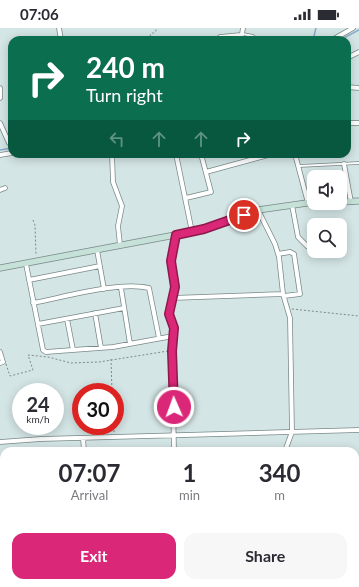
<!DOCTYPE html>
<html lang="en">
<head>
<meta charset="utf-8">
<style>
	body { margin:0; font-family:Lato,sans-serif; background:#f7f7f7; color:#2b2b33; height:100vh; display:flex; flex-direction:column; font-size:15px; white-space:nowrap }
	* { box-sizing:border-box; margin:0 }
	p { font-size:13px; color:#7c7c81 }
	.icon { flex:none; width:22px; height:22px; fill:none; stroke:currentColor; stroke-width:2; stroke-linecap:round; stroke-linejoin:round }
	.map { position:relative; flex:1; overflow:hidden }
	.details { position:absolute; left:0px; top:419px; width:359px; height:140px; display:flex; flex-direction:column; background:#fff; border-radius:12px 12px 0 0; box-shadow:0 2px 10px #0003 }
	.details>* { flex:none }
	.top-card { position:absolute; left:8px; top:8px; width:343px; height:122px; border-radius:12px; box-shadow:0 2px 10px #0003; background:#0b6e4f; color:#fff; overflow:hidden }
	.controls { position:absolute; left:307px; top:142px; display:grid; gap:8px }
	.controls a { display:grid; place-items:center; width:40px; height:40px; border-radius:8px; background:#fff; box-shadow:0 2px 10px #0003; font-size:20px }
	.speed { position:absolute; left:12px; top:355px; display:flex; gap:8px; font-size:20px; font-weight:700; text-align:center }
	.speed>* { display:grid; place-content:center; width:52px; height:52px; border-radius:50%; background:#fff; box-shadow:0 2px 10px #0003; line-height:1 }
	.speed small { font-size:10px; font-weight:400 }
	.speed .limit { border:6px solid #d22; background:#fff; color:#111 }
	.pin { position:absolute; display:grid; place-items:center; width:34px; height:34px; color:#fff; margin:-17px; border:2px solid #fff; border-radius:50%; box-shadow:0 1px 4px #0007 }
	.me { position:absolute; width:44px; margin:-22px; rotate:358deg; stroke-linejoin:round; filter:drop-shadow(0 0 3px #0008) }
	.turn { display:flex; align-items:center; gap:14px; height:84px; padding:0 12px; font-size:18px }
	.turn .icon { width:52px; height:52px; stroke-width:2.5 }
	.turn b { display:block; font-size:28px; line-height:34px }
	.lanes { display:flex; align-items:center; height:38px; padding:0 12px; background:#0003; justify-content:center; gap:20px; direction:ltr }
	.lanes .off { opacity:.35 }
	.eta { display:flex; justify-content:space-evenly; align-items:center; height:68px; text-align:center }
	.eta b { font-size:24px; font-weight:700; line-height:28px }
	.action { display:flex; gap:8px; margin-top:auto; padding:8px 12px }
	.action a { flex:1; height:46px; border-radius:12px; background:#db2777; color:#fff; font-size:16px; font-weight:700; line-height:46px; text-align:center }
	.action a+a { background:#f7f7f7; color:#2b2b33 }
	.status { display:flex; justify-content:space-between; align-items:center; height:28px; padding:0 20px; background:#fff; direction:ltr }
	.status svg { height:11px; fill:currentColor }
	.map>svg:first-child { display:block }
</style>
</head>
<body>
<div class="status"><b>07:06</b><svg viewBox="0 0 49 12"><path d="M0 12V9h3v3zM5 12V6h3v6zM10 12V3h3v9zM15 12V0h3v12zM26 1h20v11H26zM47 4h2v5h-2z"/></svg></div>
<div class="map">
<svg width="359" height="559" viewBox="0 0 359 559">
	<rect width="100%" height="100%" fill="#d4e5e5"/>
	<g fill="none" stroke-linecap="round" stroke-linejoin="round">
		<!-- stream -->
		<path stroke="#8aaacb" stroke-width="1.5" d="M 313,12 L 316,0
			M 340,12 L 359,2
			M 0,122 L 12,120"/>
		<!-- lane casing -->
		<g stroke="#798988" stroke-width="3.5">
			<path id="lane" d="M 243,6 L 253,8 L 258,12
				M 299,138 L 359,135"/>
		</g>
		<!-- street casing -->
		<g stroke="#798988" stroke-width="5.5">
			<path id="street" d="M 59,0 L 61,12
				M 217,12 L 220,9 L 241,7
				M 241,12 L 243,0
				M 332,12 L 353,0
				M 347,30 L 359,24
				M 347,59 L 359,60
				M 0,60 L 0,70
				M 0,95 L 9,115 L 12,117
				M 347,95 L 359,95
				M 112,126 L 113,154 L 122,178 L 118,198 L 120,217
				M 295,126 L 308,175
				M 0,127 L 12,125
				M 344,136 L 351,174
				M 206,144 L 272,126
				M 0,162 L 5,160
				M 186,170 L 211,164 L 201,126
				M 292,177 L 298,209 L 307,218
				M 258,182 L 275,216 L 279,229 L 283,266 L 290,290 L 292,404 L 285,423
				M 97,222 L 104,261
				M 278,226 L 290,224 L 294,226 L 300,266 L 284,268
				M 26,236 L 43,322 L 46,324 L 113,319 L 173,308
				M 29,252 L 100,238
				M 121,260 L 130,316
				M 172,270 L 283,266
				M 33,275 C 65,269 119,253 149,260 L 159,310
				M 95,285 L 101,320
				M 67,291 L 73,322
				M 38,296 L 124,280
				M 0,324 L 3,334 L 0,335
				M 83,410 L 84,423
				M 0,414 L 41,411 L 359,402
				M 174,423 L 172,323 L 174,300 L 169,286 L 175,259 L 171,233 L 175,207 L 192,204 L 176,126
				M 355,493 L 359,492
				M 204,555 L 204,559
				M 227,555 L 359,555
				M 91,559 L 191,555"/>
		</g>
		<!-- secondary casing -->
		<g stroke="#798988" stroke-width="7">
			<path id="secondary" d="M 340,174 L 359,173
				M 192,204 L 258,182 L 314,174
				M 0,240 L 175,207"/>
		</g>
		<!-- path -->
		<path stroke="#7d8a8a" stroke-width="1" stroke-dasharray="2 2" stroke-linecap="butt" d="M 152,12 L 150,7 L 156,3 L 156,0
			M 33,192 L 35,197 L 36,227
			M 292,281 L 359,288
			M 111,331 L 112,364
			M 6,336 L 10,348 L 33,342 L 28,327 L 48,329 L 71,335 L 99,334 L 168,323
			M 114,398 L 114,404"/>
		<!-- lane -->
		<use href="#lane" stroke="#fff" stroke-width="2"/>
		<!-- street -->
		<use href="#street" stroke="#fff" stroke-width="4"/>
		<!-- secondary -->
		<use href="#secondary" stroke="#c5e1d8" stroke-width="5.5"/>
	</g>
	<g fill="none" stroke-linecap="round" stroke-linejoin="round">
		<!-- route casing -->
		<g stroke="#8e194d" stroke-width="10">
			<path id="route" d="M 174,379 L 172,323 L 174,300 L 169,286 L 175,259 L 171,233 L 176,207 L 204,201 L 244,187"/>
		</g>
		<!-- route -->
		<use href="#route" stroke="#db2777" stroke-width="7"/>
	</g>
</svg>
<div class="controls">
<a><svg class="icon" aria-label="sound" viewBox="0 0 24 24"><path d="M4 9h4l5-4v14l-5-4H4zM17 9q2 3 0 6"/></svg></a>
<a><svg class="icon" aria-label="search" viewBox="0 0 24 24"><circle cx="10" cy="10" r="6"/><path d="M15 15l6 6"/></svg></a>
</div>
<div class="speed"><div>24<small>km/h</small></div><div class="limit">30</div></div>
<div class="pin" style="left:244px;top:187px;background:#d93025"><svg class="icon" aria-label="arrive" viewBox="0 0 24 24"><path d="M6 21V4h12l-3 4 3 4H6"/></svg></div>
<svg class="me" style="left:174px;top:379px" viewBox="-20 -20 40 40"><circle r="17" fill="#db2777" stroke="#fff" stroke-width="3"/><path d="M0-11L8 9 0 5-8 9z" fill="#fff"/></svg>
<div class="top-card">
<div class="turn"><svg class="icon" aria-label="right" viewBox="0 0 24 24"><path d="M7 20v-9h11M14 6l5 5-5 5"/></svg><div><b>240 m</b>Turn right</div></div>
<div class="lanes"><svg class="icon off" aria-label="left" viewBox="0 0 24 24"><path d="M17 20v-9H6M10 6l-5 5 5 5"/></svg><svg class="icon off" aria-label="ahead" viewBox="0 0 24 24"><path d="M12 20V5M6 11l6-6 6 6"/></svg><svg class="icon off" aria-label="ahead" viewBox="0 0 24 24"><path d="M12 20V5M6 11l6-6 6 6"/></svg><svg class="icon" aria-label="right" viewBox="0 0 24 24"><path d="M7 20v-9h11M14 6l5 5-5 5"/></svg></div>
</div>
<section class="details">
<div class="eta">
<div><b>07:07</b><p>Arrival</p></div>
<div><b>1</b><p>min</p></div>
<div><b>340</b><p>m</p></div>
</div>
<div class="action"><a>Exit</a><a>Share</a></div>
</section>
</div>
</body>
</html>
